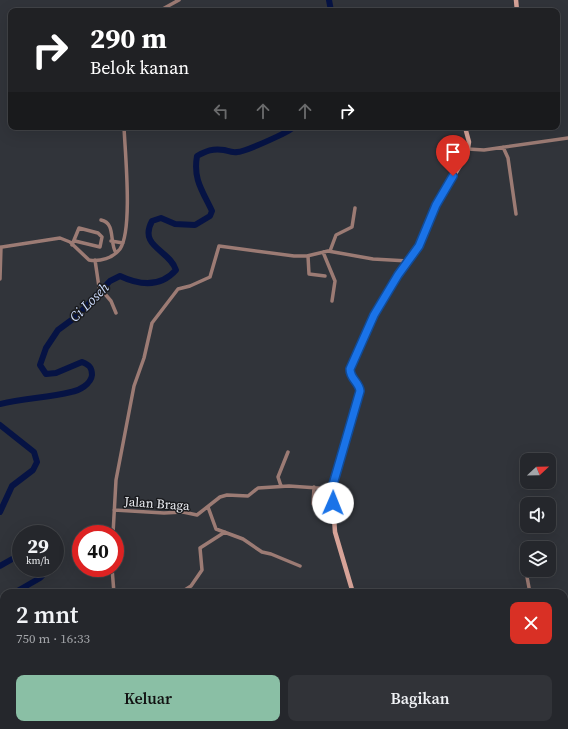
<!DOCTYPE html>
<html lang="id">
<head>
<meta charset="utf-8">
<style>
	body { margin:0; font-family:"Source Serif 4",serif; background:#313338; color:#f1f3f6; height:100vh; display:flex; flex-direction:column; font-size:15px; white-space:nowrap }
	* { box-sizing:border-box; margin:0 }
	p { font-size:13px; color:#a3a5a9 }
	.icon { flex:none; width:22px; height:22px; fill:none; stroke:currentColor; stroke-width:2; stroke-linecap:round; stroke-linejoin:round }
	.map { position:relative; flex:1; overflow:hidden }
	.side { position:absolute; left:0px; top:589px; width:568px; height:140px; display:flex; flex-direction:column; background:#25272c; border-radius:12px 12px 0 0; box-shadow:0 4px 16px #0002,0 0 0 1px #424448 }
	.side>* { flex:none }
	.guide { position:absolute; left:8px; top:8px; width:552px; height:122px; border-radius:8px; box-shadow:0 4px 16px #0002,0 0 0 1px #424448; background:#202124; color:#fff; overflow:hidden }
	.needle { width:26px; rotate:68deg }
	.controls { position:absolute; left:520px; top:453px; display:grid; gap:8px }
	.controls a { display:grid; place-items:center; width:36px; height:36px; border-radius:8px; background:#25272c; box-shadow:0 4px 16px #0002,0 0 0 1px #424448; font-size:20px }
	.speed { position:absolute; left:12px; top:525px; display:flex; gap:8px; font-size:20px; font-weight:700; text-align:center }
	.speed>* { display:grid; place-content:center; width:52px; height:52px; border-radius:50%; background:#25272c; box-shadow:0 4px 16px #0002,0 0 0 1px #424448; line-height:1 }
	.speed small { font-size:10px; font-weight:400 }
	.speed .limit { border:6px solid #d22; background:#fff; color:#111 }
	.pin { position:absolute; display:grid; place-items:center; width:34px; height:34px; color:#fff; margin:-41px -17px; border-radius:50% 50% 50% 0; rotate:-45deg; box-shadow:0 0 4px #0007 }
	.pin .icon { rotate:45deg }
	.me { position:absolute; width:44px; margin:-22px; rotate:1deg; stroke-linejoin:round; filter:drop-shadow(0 0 3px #0008) }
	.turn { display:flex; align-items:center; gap:14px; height:84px; padding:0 16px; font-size:18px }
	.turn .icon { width:52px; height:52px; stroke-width:2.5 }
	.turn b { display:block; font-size:28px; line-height:34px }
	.lanes { display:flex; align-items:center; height:38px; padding:0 16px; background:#0003; justify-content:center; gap:20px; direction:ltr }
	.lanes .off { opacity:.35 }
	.round { display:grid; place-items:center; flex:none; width:42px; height:42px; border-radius:8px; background:#313338 }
	.summary { display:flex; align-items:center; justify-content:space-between; height:68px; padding:0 16px }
	h1 { font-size:24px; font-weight:600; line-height:30px }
	.button { display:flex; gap:8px; margin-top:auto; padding:8px 16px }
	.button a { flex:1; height:46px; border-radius:8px; background:#8abfa5; color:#111; font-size:16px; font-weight:600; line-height:46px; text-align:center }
	.button a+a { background:#313338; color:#f1f3f6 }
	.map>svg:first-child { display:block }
</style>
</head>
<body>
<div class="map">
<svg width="568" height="729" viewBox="0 0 568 729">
	<rect width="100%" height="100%" fill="#31343a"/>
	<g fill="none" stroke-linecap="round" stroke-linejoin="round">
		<!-- river -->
		<path stroke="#061344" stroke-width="6" d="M 329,0 L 331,11
			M 0,404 C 24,398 48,398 71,392 C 79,391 91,384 92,375 C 92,367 89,365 82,362 L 56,373 L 46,374 L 40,365 L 46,348 L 58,330 L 77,316 L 110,281 L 120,276 C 139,285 160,288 176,270 C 170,250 138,247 152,221 L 161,218 L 175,224 L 195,225 L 210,216 L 212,211 C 202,190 193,179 197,156 C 206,151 213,148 224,150 C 228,151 233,153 237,152 C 245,152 289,132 294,127
			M 0,425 L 34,452 L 37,462 L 33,470 L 12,486 L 0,512
			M 55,556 L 55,557
			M 0,566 L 21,554
			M 14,593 L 40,578 L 49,568
			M 0,600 L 4,598"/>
		<!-- street -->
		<path stroke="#9c7b74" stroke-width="3.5" d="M 159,11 L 179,0
			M 503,147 L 508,158 L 516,214
			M 468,149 L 484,150 L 568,138
			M 101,220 C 116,223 109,242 116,253
			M 111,241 L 123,243
			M 72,245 L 79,228 L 98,233 L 102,237 L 100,247 L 75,241
			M 2,247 L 60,238 L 70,242 L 89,260 C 100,262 113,258 120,249 C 133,230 125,152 124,127
			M 330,251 L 336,235 L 352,227 L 355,208
			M 323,252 L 335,281 L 332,301
			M 308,256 L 309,274 L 325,276
			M 95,260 L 99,287 L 111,301 L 116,313
			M 0,279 L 1,247
			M 281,486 L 278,477 L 288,452
			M 313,504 L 314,487
			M 208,507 L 216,529 L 243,539 L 262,552 L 271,554 L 300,566
			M 114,510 L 164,513 L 183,512 L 197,515 L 220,497 L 227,495 L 248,496 L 258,488 L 289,486 L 332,489
			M 113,534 L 116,480 L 134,386 L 144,358 L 152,323 L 178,289 L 190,286 L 210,277 L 219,246 L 294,256 L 307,256 L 328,251 L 373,259 L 408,261
			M 112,568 L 114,593
			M 527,577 L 530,593
			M 180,593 L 191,586 L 202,570 L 200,548 L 225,532
			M 564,608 L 568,607
			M 564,613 L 568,630
			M 564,642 L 568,641
			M 564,658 L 568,656
			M 564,669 L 568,669
			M 0,684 L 4,680
			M 69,725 L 69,729
			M 233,725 L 236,729
			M 268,725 L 268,729
			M 311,725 L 312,729
			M 326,725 L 327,729
			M 499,725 L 500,729
			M 530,725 L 531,729
			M 296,729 L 296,725"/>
		<!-- secondary -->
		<path stroke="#d7a398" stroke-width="4.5" d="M 516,0 L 517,11
			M 353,593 L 335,532 L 332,489 L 360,391 C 359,382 350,379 350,369 L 374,315 L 398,275 L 419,246 L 436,205 L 467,154 L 469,142 L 465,127
			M 0,706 L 4,707
			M 31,725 L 36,729
			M 367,729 L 368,725"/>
	</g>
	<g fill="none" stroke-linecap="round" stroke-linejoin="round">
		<!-- route casing -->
		<g stroke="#114b97" stroke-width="10">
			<path id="route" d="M 333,503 L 332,488 L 360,391 C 359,382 350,379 350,369 L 374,315 L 398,275 L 419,246 L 436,205 L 453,176"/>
		</g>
		<!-- route -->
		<use href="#route" stroke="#1a73e8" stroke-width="7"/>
	</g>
	<g text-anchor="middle" stroke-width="3" stroke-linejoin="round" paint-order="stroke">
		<!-- street labels -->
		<g font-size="13" fill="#eceef3" stroke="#1a1b1e">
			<text transform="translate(157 503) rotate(4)" y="5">Jalan Braga</text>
		</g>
		<!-- water labels -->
		<g font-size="14" font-style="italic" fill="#cddcfe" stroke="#1a1b1e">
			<text transform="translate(89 302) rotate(-45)" y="5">Ci Loseh</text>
		</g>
	</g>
</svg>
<div class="controls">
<a><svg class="needle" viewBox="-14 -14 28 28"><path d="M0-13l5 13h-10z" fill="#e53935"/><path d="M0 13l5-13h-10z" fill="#a3a5a9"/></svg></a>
<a><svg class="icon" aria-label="sound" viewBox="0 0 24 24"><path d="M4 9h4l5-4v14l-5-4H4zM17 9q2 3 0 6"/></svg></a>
<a><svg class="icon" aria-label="layers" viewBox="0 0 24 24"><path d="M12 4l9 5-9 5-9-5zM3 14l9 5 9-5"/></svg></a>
</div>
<div class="speed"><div>29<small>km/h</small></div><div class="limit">40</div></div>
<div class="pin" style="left:453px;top:176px;background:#d93025"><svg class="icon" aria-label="arrive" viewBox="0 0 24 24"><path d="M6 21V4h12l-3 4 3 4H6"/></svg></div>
<svg class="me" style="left:333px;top:503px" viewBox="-20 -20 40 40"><circle r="19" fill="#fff"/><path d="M0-13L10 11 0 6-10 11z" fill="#1a73e8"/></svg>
<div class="guide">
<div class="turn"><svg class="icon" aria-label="right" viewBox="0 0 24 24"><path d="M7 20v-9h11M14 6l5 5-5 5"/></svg><div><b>290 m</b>Belok kanan</div></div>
<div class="lanes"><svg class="icon off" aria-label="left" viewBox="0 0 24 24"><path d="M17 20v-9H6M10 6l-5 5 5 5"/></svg><svg class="icon off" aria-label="ahead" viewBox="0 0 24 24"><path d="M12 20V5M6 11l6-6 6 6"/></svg><svg class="icon off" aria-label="ahead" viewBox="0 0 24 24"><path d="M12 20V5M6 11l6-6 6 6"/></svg><svg class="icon" aria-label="right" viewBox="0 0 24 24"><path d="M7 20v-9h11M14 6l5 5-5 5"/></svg></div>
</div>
<section class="side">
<div class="summary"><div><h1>2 mnt</h1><p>750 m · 16:33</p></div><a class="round" style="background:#d93025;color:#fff"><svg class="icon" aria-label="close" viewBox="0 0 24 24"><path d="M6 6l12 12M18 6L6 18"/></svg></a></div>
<div class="button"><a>Keluar</a><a>Bagikan</a></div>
</section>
</div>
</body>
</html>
